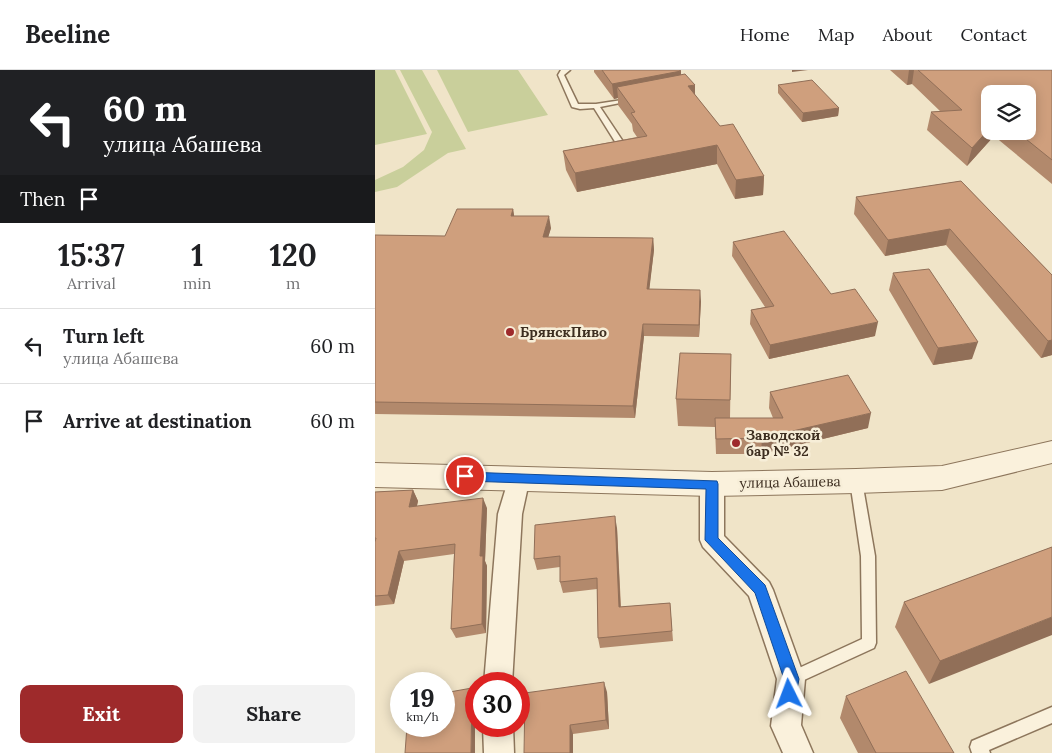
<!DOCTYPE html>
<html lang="en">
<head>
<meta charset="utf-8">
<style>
	body { margin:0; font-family:Lora,serif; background:#f2f2f2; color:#202124; height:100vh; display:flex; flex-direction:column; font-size:19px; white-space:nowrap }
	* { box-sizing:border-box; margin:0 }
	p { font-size:16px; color:#757577 }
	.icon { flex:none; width:28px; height:28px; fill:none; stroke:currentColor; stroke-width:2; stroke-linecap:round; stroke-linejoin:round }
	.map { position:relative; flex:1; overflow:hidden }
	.drawer { display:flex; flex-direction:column; background:#fff; width:375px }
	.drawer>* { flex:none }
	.hud { background:#202124; color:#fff; overflow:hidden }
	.controls { position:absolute; left:606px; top:15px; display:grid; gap:10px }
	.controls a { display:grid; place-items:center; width:55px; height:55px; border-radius:10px; background:#fff; box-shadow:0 2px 12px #0003; font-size:25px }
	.speed { position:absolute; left:15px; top:602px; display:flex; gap:10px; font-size:25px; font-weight:700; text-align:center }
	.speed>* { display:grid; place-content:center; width:65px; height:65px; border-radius:50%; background:#fff; box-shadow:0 2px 12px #0003; line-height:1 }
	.speed small { font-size:12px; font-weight:400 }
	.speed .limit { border:8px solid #d22; background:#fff; color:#111 }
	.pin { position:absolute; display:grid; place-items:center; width:42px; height:42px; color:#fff; margin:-21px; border:2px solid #fff; border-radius:50%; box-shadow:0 1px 5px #0007 }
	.me { position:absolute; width:55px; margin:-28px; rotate:357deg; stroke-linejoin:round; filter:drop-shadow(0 0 4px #0008) }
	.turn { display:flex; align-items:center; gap:18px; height:105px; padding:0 20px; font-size:22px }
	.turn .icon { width:65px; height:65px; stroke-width:2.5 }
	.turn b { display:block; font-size:35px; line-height:42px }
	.then { display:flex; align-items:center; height:48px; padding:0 20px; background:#0003; gap:10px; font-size:19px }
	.eta { display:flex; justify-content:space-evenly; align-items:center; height:85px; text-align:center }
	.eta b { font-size:30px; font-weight:800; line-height:35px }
	.primary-button { display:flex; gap:10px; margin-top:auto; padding:10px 20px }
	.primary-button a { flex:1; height:58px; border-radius:10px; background:#9e2a2b; color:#fff; font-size:20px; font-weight:800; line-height:58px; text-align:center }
	.primary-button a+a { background:#f2f2f2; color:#202124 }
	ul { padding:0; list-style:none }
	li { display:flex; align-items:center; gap:15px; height:75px; padding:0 20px; border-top:1px solid #e0e0e0 }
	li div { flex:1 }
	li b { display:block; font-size:19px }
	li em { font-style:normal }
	header { display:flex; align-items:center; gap:30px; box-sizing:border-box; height:70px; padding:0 25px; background:#fff; border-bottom:1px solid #e0e0e0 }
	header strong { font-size:24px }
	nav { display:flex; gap:28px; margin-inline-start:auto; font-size:18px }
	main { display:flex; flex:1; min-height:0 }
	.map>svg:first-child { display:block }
</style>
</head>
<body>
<header>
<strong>Beeline</strong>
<nav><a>Home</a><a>Map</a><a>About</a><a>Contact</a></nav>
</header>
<main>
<section class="drawer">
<div class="hud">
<div class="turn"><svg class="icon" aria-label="left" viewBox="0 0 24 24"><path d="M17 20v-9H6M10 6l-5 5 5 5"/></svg><div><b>60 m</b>улица Абашева</div></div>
<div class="then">Then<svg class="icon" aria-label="arrive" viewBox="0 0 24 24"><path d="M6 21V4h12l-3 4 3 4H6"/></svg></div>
</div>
<div class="eta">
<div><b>15:37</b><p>Arrival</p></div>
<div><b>1</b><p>min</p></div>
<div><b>120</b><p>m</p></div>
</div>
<ul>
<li><svg class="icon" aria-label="left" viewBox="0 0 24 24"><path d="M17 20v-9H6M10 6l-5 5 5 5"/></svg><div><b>Turn left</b><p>улица Абашева</p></div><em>60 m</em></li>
<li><svg class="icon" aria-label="arrive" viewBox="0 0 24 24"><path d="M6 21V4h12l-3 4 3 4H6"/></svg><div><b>Arrive at destination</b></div><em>60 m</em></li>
</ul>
<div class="primary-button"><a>Exit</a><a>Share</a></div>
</section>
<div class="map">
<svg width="677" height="683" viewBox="0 0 677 683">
	<rect width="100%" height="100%" fill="#f0e4c8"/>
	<!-- green -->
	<path fill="#c9cf9b" d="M 0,0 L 20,0 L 52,64 L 0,75 Z
		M 25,0 L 47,0 L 91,79 L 73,83 L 22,117 L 0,122 L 0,110 L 28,97 L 49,80 L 57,62 Z
		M 62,0 L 143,0 L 173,45 L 93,62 Z"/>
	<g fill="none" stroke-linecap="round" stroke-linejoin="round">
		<!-- service casing -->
		<g stroke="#8d765c" stroke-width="3">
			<path id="service" d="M 195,0 L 189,5 L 203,34 L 221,34 L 260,28 L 260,30 L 225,37 L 251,76 L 250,78 L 244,78 L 219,38 L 205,39 L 197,37 L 183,5 L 186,0 Z
				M 481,406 L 485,408 L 487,411 L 500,486 L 501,573 L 499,578 L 416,616 L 411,614 L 409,609 L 411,604 L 487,569 L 486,486 L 475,411 L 477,408 Z
				M 677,637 L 677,653 L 614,680 L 615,683 L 597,683 L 595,677 L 597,671 Z"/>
		</g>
		<!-- minor casing -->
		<g stroke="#8d765c" stroke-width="3">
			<path id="minor" d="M 144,398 L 152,401 L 155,407 L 147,444 L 137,614 L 109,614 L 123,444 L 136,401 Z
				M 337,405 L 345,408 L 349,414 L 349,466 L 394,512 L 398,520 L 430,609 L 426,655 L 438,683 L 408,683 L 396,656 L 402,609 L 374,526 L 328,477 L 325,470 L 325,414 L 329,408 Z
				M 108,656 L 138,656 L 139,683 L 109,683 Z"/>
		</g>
		<!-- tertiary casing -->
		<g stroke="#8d765c" stroke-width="2">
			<path id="tertiary" d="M 677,371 L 677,393 L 567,420 L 481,423 L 337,426 L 0,417 L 0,393 L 337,402 L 481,399 L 567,396 Z"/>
		</g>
		<!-- service -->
		<use href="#service" fill="#faf1dc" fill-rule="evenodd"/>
		<!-- minor -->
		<use href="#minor" fill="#faf1dc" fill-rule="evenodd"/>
		<!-- tertiary -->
		<use href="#tertiary" fill="#faf1dc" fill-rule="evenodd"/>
	</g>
	<!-- wall -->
	<path fill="#b2896c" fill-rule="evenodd" d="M 219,0 L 304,0 L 306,1 L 306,5 L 320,15 L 320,25 L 345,56 L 389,106 L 388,125 L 360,129 L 342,94 L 202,122 L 191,100 L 188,81 L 262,67 L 258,61 L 257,54 L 243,35 L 243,28 L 239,29 L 219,2 Z
		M 515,0 L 677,0 L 677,114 L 619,66 L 592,96 L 552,60 L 556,42 L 565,41 L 537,14 L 532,15 ZM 615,24 L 652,61 L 615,61 Z
		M 403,15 L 464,38 L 463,46 L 427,52 L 403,23 Z
		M 586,111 L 677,205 L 677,285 L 666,288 L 571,175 L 510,186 L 479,144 L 481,127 Z
		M 138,139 L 139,146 L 176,158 L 173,167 L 278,168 L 279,180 L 274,219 L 326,231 L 324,267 L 269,266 L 260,348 L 0,344 L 0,165 L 70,166 Z
		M 358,172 L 456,224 L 500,266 L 394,289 L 375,254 L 376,240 L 390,237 L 357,186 Z
		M 518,203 L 597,289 L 558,295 L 514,220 Z
		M 356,284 L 355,348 L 398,348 L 394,338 L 395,322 L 493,358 L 386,384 L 341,384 L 340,357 L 303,356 L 301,329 Z
		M 38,420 L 43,431 L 42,436 L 112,438 L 110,491 L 112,496 L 111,563 L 81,568 L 76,559 L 79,484 L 29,491 L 19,534 L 0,536 L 0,422 Z
		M 242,458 L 246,537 L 295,533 L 298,571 L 225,578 L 223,568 L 222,519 L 188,523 L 185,512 L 185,497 L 162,500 L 159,489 Z
		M 677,477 L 554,614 L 520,557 L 529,532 Z
		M 232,622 L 234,659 L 198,664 L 149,683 Z
		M 471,626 L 579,683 L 483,683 L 465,648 Z"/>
	<!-- shaded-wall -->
	<path fill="#916f58" d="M 417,0 L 433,0 L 417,2 Z
		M 534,0 L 539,0 L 537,14 L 532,15 Z
		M 306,1 L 306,16 L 242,17 L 243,28 L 239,29 L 237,14 Z
		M 320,15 L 320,33 L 313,16 Z
		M 464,38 L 463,46 L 427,52 L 428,43 Z
		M 615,58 L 615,61 L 620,61 L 619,66 L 592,96 L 597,78 Z
		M 342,75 L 342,94 L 202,122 L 200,103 Z
		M 389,106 L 388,125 L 360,129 L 361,110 Z
		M 138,139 L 140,151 L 136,146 Z
		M 174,146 L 176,158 L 170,178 L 168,167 Z
		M 575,159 L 571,175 L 510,186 L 513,170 Z
		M 278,168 L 279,180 L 273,231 L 272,219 Z
		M 325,220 L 326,231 L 324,267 L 324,255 Z
		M 503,252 L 500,266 L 394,289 L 395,275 Z
		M 268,254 L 269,266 L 260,348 L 258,336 Z
		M 677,270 L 677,285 L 666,288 L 673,271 Z
		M 603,272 L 597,289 L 558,295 L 563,278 Z
		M 496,343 L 493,358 L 386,384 L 387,368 Z
		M 38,420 L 43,431 L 39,447 L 34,437 Z
		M 108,428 L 112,438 L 110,491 L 112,496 L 111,563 L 107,554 L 105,486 Z
		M 240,446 L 242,458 L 246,548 L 244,537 Z
		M 24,481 L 29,491 L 19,534 L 13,525 Z
		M 677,547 L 677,565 L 554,614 L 565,591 Z
		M 229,612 L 232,622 L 234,659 L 231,650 Z
		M 97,618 L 100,625 L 100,683 L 96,683 Z
		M 195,655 L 198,664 L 198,683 L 195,683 Z"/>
	<!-- building -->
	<path fill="#cf9f7d" stroke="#916f58" d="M 227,0 L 304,0 L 306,1 L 237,14 Z
		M 543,0 L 677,0 L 677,90 L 641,61 L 652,61 L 652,24 L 615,24 L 615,58 L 597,78 L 556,42 L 587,40 Z
		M 310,4 L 320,15 L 313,16 L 345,56 L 358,54 L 389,106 L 361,110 L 342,75 L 200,103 L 188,81 L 272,66 L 256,43 L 260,42 L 242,17 Z
		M 437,10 L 464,38 L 428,43 L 403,15 Z
		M 586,111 L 677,205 L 677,270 L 673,271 L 575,159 L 513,170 L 481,127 Z
		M 82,139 L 138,139 L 136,146 L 174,146 L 168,167 L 278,168 L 272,219 L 325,220 L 324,255 L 268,254 L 258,336 L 0,332 L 0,165 L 70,166 Z
		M 409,161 L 456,224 L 480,219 L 503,252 L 395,275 L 376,240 L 399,236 L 358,172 Z
		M 554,199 L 603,272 L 563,278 L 518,203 Z
		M 305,283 L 356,284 L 355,330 L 301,329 Z
		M 473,305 L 496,343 L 387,368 L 341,369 L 340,348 L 408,348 L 395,322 Z
		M 38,420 L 34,437 L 108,428 L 105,486 L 108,486 L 107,554 L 76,559 L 80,474 L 24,481 L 13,525 L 0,526 L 0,472 L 1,468 L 0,468 L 0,422 Z
		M 240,446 L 244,537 L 295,533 L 297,561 L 223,568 L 222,508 L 185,512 L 185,486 L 159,489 L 160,455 Z
		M 677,477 L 677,547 L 565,591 L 529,532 Z
		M 531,601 L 579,683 L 501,683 L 471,626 Z
		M 229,612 L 231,650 L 195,655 L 195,683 L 149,683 L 150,623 Z
		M 97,618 L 96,683 L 30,683 L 32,656 L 69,656 L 69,623 Z"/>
	<!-- route -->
	<path fill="#1a73e8" stroke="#114b97" d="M 90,402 L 342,411 L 343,414 L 343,468 L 390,515 L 424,609 L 420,630 L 414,632 L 409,630 L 407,624 L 409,609 L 380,523 L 330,470 L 331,419 L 90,411 L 86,410 L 84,406 L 86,403 Z"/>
	<!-- markers -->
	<g fill="#9e2a2b" stroke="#f7eed8" stroke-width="2">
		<circle cx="135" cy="262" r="5"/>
		<circle cx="361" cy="373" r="5"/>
	</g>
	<g text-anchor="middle" stroke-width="5" stroke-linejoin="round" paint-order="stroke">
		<!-- poi labels -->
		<g font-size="14" font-weight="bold" fill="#3d2e20" stroke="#f7eed8" text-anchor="start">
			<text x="145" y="267">БрянскПиво</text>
			<text x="371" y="370">Заводской<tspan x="371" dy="16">бар № 32</tspan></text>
		</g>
		<!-- street labels -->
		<g font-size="14" fill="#3d2e20" stroke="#f7eed8">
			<text transform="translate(415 412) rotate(-1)" y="5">улица Абашева</text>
		</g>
	</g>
</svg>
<div class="controls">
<a><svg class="icon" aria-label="layers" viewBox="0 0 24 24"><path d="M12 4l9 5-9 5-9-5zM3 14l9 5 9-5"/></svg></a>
</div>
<div class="speed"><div>19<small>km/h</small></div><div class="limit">30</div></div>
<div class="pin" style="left:90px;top:406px;background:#d93025"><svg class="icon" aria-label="arrive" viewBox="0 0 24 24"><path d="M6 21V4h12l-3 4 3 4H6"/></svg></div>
<svg class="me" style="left:414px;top:624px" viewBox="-20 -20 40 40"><path d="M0-17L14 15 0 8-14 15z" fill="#1a73e8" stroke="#fff" stroke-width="4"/></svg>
</div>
</main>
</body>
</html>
